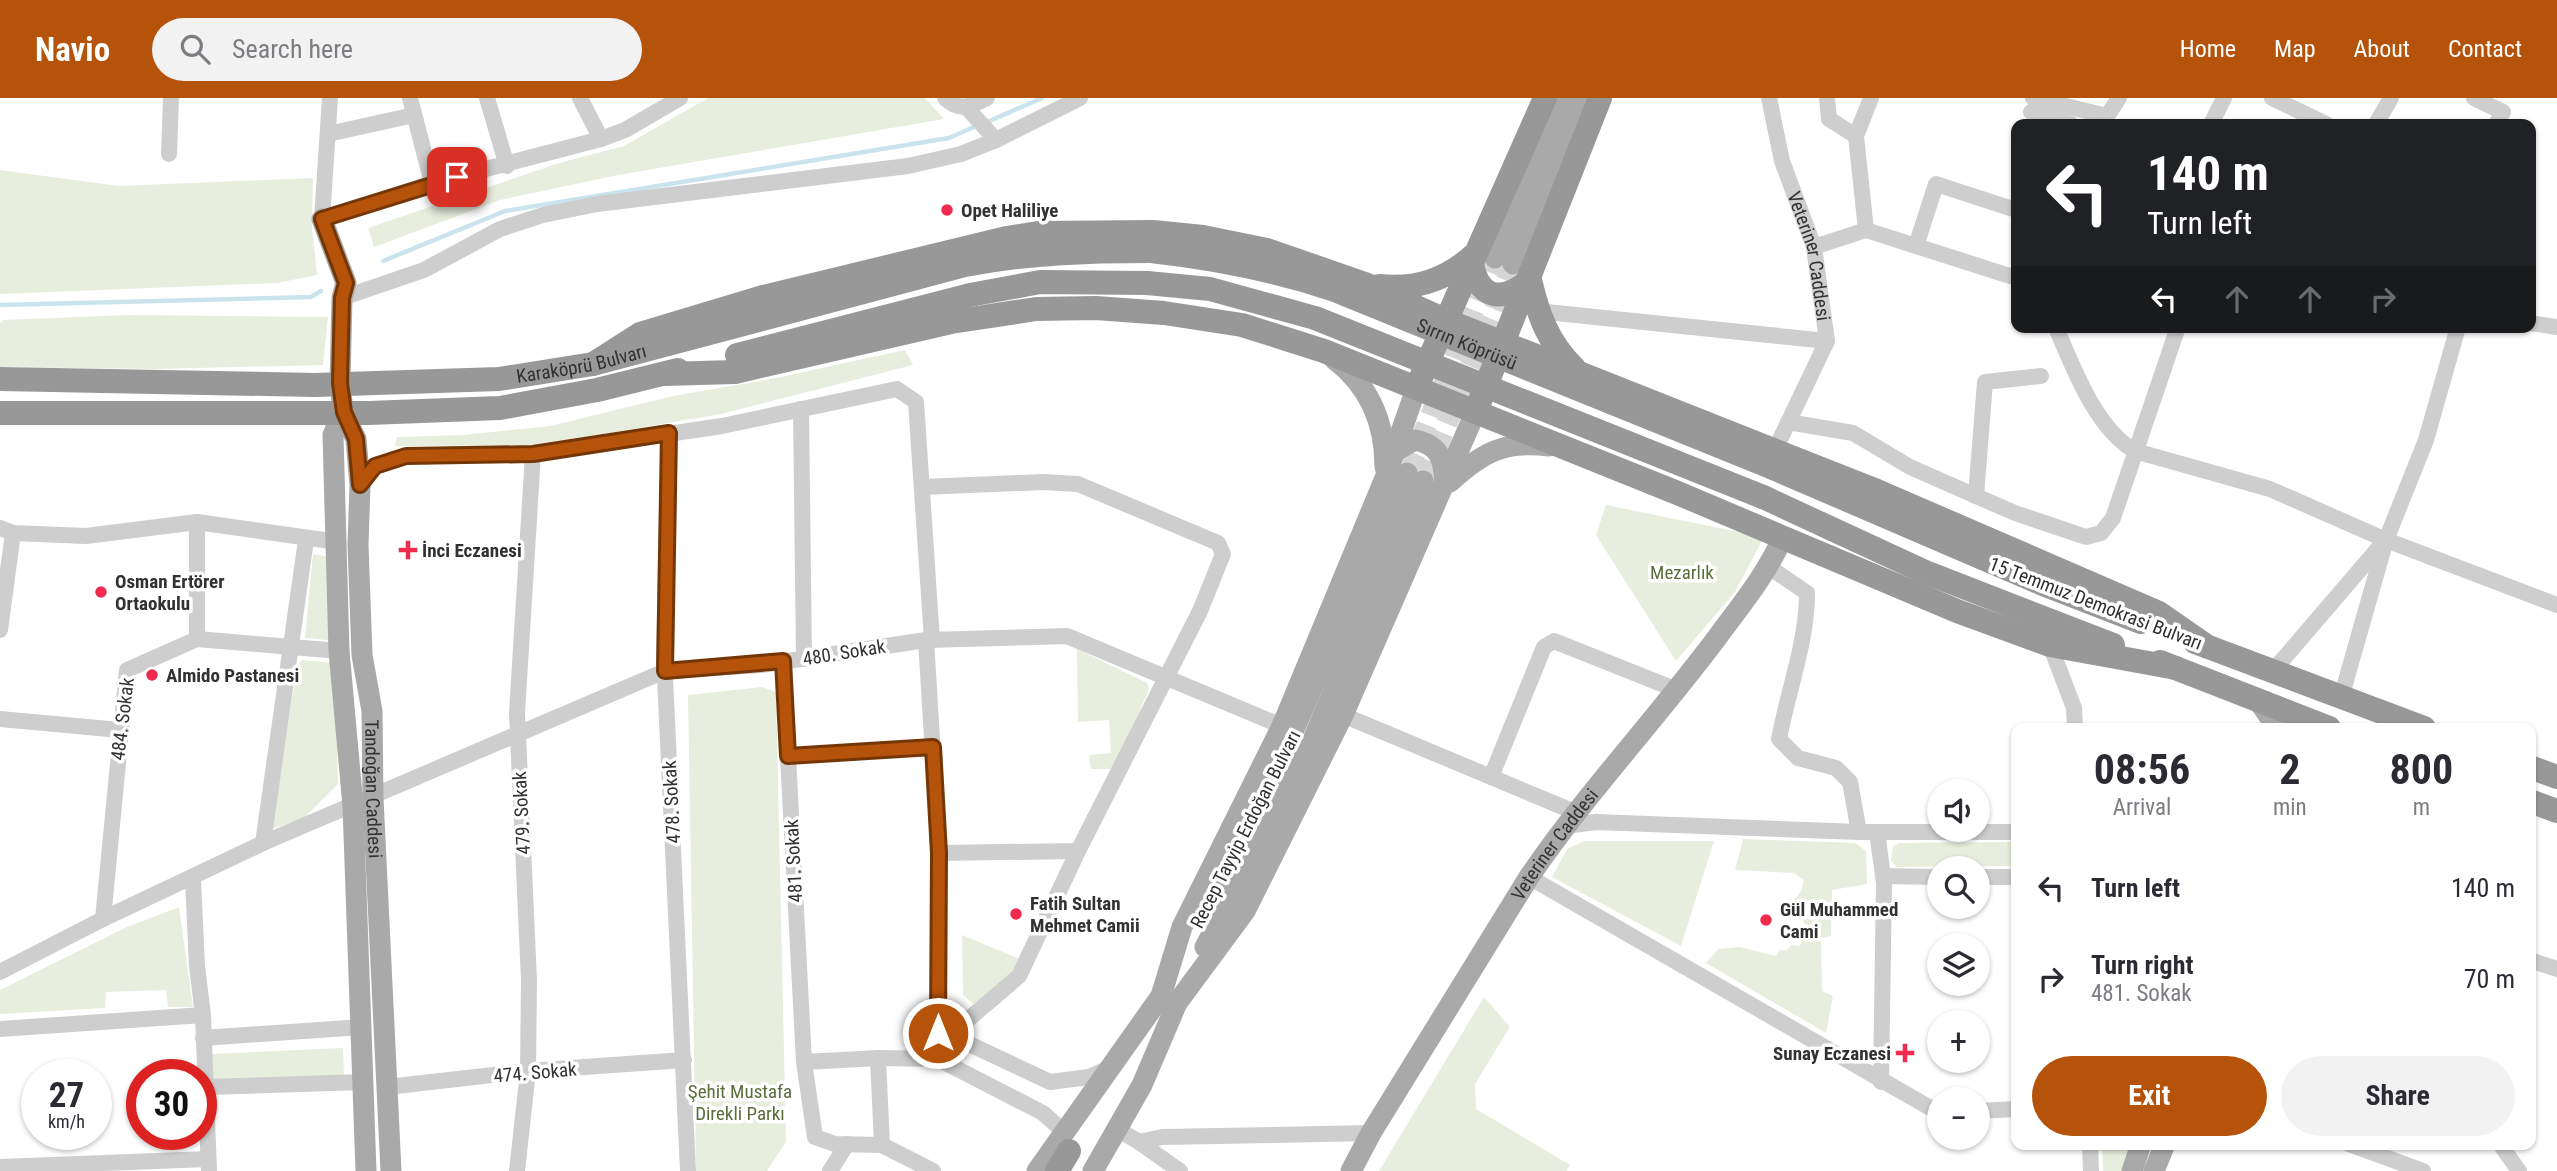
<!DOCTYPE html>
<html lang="en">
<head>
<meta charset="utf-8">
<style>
	body { margin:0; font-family:"Roboto Condensed",sans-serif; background:#f2f2f3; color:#2b2b33; height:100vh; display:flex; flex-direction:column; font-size:26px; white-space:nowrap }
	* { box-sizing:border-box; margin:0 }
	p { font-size:23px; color:#7c7c81 }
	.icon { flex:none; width:38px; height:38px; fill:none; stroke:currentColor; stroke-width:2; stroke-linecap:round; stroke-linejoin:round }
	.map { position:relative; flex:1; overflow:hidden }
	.side { position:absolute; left:2011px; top:625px; width:525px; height:427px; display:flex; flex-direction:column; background:#fff; border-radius:14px; box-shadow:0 2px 5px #0004 }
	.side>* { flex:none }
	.banner { position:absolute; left:2011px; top:21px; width:525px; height:214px; border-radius:14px; box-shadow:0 2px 5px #0004; background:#202124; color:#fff; overflow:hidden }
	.tools { position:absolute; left:1927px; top:681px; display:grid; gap:14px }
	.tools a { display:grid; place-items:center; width:63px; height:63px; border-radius:50%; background:#fff; box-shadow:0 2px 5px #0004; font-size:35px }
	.speed { position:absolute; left:21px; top:961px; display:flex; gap:14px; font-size:35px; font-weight:700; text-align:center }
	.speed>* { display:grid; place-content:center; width:91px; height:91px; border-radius:50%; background:#fff; box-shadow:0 2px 5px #0004; line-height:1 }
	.speed small { font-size:18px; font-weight:400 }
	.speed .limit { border:10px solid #d22; background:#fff; color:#111 }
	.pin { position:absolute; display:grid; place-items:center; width:60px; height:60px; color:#fff; margin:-30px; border-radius:14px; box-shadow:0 4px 10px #0006 }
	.me { position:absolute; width:77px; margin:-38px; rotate:0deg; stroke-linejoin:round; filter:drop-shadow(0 0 5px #0008) }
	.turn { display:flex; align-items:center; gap:24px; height:147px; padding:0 21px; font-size:32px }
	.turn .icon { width:91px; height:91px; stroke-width:2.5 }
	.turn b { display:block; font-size:49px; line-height:60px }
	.lanes { display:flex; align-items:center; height:66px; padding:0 21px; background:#0003; justify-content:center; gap:35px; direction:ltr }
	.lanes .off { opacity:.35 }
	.eta { display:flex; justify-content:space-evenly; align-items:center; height:119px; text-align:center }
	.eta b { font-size:42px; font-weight:700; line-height:49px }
	.primary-button { display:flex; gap:14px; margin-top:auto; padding:14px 21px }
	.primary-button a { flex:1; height:80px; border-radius:42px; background:#b45309; color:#fff; font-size:28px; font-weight:700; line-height:80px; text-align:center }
	.primary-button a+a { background:#f2f2f3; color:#2b2b33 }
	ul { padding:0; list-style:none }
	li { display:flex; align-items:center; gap:21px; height:91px; padding:0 21px }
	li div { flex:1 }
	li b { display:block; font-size:26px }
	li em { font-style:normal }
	header { display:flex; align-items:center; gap:42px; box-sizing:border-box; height:98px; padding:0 35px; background:#b45309; color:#fff }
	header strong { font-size:33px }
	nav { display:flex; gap:38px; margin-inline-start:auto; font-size:24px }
	.search { width:490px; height:63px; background:#f2f2f3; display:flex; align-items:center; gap:18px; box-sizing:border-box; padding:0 24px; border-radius:38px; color:#7c7c81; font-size:26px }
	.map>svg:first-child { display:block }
</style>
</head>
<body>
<header>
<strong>Navio</strong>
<div class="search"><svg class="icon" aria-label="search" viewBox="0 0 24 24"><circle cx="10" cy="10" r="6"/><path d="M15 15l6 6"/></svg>Search here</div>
<nav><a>Home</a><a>Map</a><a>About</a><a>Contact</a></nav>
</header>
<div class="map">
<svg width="2557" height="1073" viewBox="0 0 2557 1073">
	<rect width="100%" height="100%" fill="#fff"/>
	<!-- green -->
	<path fill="#e8eede" d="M 708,0 L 925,0 L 944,21 L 618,77 L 500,102 L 374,149 L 368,130 L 559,65 L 624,48 Z
		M 0,72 L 119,88 L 313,80 L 312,129 L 317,177 L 277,185 L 0,196 Z
		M 127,217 L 328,219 L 323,267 L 157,271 L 0,269 L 0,225 L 3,222 Z
		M 905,252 L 913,267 L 721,316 L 603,336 L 528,347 L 395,348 L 397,339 L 463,337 L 550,328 L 673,298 L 771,281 Z
		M 1606,407 L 1764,439 L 1735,494 L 1676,563 L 1596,437 Z
		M 313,456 L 335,460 L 337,543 L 305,540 Z
		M 1077,551 L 1147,585 L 1149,591 L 1115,671 L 1091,671 L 1089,657 L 1111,655 L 1109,622 L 1078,624 Z
		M 302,562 L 333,565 L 335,568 L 338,686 L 304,720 L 272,731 L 297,568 Z
		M 762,589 L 776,594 L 786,1044 L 767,1073 L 696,1073 L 688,597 Z
		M 1743,741 L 1855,745 L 1866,753 L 1867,786 L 1832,792 L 1831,838 L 1821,840 L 1822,893 L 1833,898 L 1826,935 L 1706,865 L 1718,851 L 1740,849 L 1776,858 L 1780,852 L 1787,852 L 1791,847 L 1800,848 L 1807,830 L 1793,804 L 1801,793 L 1804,782 L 1794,775 L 1735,772 Z
		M 1584,743 L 1714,743 L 1681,848 L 1552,779 L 1567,751 Z
		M 2016,744 L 2016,768 L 1897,769 L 1891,763 L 1893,748 L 1900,745 Z
		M 179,809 L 193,909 L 168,909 L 166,892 L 106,894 L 105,910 L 0,916 L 0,892 L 127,829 Z
		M 962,837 L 1020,861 L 990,910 L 976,908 L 963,897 Z
		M 1484,899 L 1510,929 L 1475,986 L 1476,1011 L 1570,1067 L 1566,1073 L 1379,1073 Z
		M 343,950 L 344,981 L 213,987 L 211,956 Z
		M 2102,1047 L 2134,1047 L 2124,1073 L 2103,1073 Z"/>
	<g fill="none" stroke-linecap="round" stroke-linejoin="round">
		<!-- stream -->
		<path stroke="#cae4ee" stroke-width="4.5" d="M 985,25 L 1042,0
			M 383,163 L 505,113 L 949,40 L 976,28
			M 0,207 L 311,199 L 321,193"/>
		<!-- major-tunnel -->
		<path stroke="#d6d6d6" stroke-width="21" stroke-dasharray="21 10" stroke-linecap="butt" d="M 1407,375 L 1495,160
			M 1423,383 L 1513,166"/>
		<!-- minor -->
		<g stroke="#cecece" stroke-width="16">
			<path d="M 330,0 L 322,121 L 432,85 L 601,41 L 625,32 L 680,0"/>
			<path d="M 410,0 L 432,85"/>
			<path d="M 487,0 L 507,68"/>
			<path d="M 580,0 L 601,41"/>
			<path d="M 945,0 C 959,14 971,8 987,0"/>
			<path id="s1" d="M 1769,0 L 1782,63 L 1814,149 L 1827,243 L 1775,352"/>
			<path d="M 1827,0 L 1829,21 L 1856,38"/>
			<path d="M 2033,0 L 2107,18"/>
			<path d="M 2272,0 L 2326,26"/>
			<path d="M 2474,0 L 2503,14 L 2496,26"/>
			<path d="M 967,10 L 996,42"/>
			<path d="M 2031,14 L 2071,26"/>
			<path d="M 2103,24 L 2119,0"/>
			<path d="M 2211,26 L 2224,0"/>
			<path d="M 2376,26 L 2391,0"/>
			<path d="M 328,36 L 414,17"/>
			<path d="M 169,56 L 171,0"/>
			<path d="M 1866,132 L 1856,38 L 1871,0"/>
			<path d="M 1916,148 L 1936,86 L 2016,112"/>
			<path d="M 1814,149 L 1866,132 L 2016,180"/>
			<path d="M 342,200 L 424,172 L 500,131 L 543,117 L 597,106 L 908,68 L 961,56 L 996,42 L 1080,0"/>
			<path d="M 1537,213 L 1827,243"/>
			<path d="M 2530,225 L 2557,229"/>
			<path d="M 2057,232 C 2074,271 2096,331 2135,353 L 2270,391 L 2386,442 L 2557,507"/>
			<path d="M 801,311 L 804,561"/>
			<path d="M 1788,324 L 1853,335 L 1910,369 L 1976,398 L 2015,415 L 2086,439 L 2101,435 L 2113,420 L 2178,229"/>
			<path d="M 669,335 L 664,558 L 688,1073"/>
			<path d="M 360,387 L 375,368 L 406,358 L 533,356 L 722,328 L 897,291 L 916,304 L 932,542"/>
			<path d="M 922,389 L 1044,384 L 1078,386 L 1218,445 L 1223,456 L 1200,513 L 1078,753 L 1019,878 L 950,937 L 938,961"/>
			<path d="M 1976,398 L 1985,284 L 2041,278"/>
			<path d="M 0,430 L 13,435 L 86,438 L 197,424 L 338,444"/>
			<path d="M 1769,469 L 1807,495 C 1807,544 1788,593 1779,641 L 1798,660 L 1836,670 L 1850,684 L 1859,734"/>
			<path d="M 0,532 L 13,435"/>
			<path d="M 197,541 L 339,553"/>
			<path d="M 926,542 L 939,755 L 938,955"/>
			<path d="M 2050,547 L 2074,610 L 2075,630"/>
			<path d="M 783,563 L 804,964 L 815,1039 L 835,1046 L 882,1047 L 933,1073"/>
			<path d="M 2273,573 L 2382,446"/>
			<path d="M 2341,600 L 2386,442 L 2426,342 L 2458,229"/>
			<path d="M 1343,617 L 1577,715"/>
			<path d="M 0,621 L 120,632"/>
			<path d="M 788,658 L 933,649"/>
			<path d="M 1491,679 L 1544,549 L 1554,543 L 1677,592"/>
			<path d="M 1565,728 L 1596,724 L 1859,734 L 2016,734"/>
			<path d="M 1877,734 L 1884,785 L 1881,984"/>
			<path d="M 263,745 L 306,442"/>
			<path d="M 939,755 L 1078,753"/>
			<path d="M 1883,778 L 1939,779"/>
			<path d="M 1529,779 L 1939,1015"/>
			<path d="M 1978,779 L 2016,779"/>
			<path d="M 193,781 L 197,868 L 203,917 L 209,1073"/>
			<path d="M 103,821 L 127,572 L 197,541 L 197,424"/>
			<path d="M 2530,862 L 2557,871"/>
			<path d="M 0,874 L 103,821 L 263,745 L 665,573 L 761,567 L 926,542 L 1067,538 L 1282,628"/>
			<path d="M 0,931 L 203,917"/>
			<path d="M 950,937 L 1050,984 L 1089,979 L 1107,971"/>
			<path d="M 203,940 L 362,929"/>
			<path d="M 878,960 L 882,1047"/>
			<path d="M 804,964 L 878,960 L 938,961 L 1043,1015 L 1064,1034"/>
			<path d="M 207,989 L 364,984"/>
			<path d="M 387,989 L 528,973 L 684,962"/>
			<path d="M 1978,1013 L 2016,1011"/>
			<path d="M 1117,1031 L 1139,1044 L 1162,1039 L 1371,1035"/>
			<path d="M 1139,1044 L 1180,1073"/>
			<path d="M 2090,1046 L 2091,1073"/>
			<path d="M 2349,1046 L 2423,1073"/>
			<path d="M 2500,1046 L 2519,1073"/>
			<path d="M 0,1069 L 208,1061"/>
			<path d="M 517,1073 L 528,973 L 529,882 L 517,615 L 533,356"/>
			<path d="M 830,1073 L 847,1046"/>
		</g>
		<!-- major -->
		<g stroke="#a9a9a9" stroke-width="21">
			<path id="s2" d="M 322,121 L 346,185 L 342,200 L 340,285 L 343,314 L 356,341 L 360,387 L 358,447 L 362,557 L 372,613 L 373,700 L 391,1073"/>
			<path d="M 1495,160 L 1562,0"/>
			<path d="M 1513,166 L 1582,0"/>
			<path d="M 1334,261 C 1370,288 1385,325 1385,369"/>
			<path d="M 343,314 L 333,337 L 339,553 L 353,708 L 366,1073"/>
			<path d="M 1394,354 L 1415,342 C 1440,347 1444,362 1445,386"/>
			<path d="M 1450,384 C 1482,355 1504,342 1549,348"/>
			<path d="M 2258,602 L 2277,630"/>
			<path d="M 1211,803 L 1255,720 L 1407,375"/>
			<path d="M 1205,849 L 1314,639 L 1423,383"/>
			<path d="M 1037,1073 L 1161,898 L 1182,829 L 1282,628 L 1385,380 L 1416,291"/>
			<path d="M 1093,1073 L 1142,987 L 1177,905 L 1245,813 L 1343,617 L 1475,315"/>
			<path id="s3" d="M 1351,1073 L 1371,1035 L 1529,779 C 1586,696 1656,621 1716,541 C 1741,507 1766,477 1783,439"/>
			<path d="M 2132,1073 L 2141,1046"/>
			<path d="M 2154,1073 L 2165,1046"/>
		</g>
		<!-- highway -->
		<g stroke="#989898" stroke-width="24">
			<path d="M 1472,167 C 1481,204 1504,203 1530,182"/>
			<path d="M 1530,182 C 1538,216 1548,245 1574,270"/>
			<path d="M 1379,188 C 1416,192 1446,182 1474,157"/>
			<path d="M 737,257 L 970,197 L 1040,184 L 1147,185"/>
			<path d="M 593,266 L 640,236 L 763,199 L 1007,140 L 1038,135 L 1153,134 L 1203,139 L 1267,152 L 1365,186 L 1445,222 L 1877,393 L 2159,515 L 2208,549"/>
			<path d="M 664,276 L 735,274 L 951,224 L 1036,211 L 1096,210 L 1164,215 L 1242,227 L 1324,253 L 1675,394 L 1957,513 L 2050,547 L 2176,570"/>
			<path id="s4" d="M 0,281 L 315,287 L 499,281 L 593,266 L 965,167 C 1028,155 1088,153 1151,153"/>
			<path d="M 1419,284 L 1545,0"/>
			<path d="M 1478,308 L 1600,0"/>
			<path d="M 0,315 L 369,315 L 500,310 L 597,292 L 678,272"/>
			<path d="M 1773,370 L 2043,486 L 2141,524"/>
			<path d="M 1763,399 L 1925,474 L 2113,547"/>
			<path d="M 2195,544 L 2424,630"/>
			<path d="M 2160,564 L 2329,630"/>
			<path d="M 2530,669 L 2557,679"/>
			<path d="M 2530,703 L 2557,713"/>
			<path d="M 1057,1073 L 1069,1053"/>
		</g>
		<!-- highway-bridge -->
		<g stroke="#989898" stroke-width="24">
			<path id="s5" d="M 1151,153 C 1214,160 1272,171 1332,191 L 1773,370"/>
			<path d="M 1147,185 L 1210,191 L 1315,220 L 1763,399"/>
		</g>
	</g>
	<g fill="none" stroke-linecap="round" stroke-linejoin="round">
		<!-- route casing -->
		<g stroke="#753606" stroke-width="18">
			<path id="route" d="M 457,79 L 322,121 L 346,185 L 342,200 L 340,285 L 344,314 L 356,341 L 360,387 L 375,368 L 406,358 L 533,356 L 669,335 L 665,573 L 783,563 L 788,658 L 933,649 L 939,755 L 938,935"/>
		</g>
		<!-- route -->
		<use href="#route" stroke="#b45309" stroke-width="12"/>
	</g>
	<!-- markers -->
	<g fill="#ef2b4f" stroke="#fff" stroke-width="2.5">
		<circle cx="947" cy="112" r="7"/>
		<path d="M404.5 441.5h7v7h7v7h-7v7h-7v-7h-7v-7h7z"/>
		<circle cx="101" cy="494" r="7"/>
		<circle cx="152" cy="577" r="7"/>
		<circle cx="1016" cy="816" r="7"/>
		<circle cx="1766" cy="822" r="7"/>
		<path d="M1901.5 944.5h7v7h7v7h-7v7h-7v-7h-7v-7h7z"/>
	</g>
	<g text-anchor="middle" stroke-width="7" stroke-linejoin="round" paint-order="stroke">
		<!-- poi labels -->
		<g font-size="19" font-weight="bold" fill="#313131" stroke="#fff" text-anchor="start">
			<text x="961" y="119">Opet Haliliye</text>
			<text x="422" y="459">İnci Eczanesi</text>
			<text x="115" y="490">Osman Ertörer<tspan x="115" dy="22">Ortaokulu</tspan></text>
			<text x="166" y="584">Almido Pastanesi</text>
			<text x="1030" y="812">Fatih Sultan<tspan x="1030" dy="22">Mehmet Camii</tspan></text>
			<text x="1780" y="818">Gül Muhammed<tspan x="1780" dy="22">Cami</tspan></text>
			<text x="1891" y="962" text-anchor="end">Sunay Eczanesi</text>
		</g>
		<!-- street labels -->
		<g font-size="19" fill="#313131" stroke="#fff">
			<text dy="7" stroke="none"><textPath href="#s1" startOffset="164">Veteriner Caddesi</textPath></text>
			<text dy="7" stroke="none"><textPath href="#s5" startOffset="331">Sırrın Köprüsü</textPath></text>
			<text dy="7" stroke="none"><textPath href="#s4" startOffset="583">Karaköprü Bulvarı</textPath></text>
			<text transform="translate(2096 505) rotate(21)" y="7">15 Temmuz Demokrasi Bulvarı</text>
			<text transform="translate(844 554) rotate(-9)" y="7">480. Sokak</text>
			<text transform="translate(122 621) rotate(-83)" y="7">484. Sokak</text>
			<text dy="7" stroke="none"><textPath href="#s2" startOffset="579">Tandoğan Caddesi</textPath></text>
			<text transform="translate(671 704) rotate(-93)" y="7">478. Sokak</text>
			<text transform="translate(521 715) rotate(-93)" y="7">479. Sokak</text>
			<text transform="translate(1245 731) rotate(-63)" y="7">Recep Tayyip Erdoğan Bulvarı</text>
			<text dy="7" stroke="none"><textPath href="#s3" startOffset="385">Veteriner Caddesi</textPath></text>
			<text transform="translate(793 763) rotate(-93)" y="7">481. Sokak</text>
			<text transform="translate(535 974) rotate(-5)" y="7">474. Sokak</text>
		</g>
		<!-- park labels -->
		<g font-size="19" fill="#596f3b" stroke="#fff">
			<text x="1682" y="481">Mezarlık</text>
			<text x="740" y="1000">Şehit Mustafa<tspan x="740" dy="22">Direkli Parkı</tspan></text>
		</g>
	</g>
</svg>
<div class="tools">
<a><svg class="icon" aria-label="sound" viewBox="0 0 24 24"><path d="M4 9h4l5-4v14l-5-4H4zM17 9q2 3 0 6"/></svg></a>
<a><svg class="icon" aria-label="search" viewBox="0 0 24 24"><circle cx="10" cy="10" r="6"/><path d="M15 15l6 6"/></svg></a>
<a><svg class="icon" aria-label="layers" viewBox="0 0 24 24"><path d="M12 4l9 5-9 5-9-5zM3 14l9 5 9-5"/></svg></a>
<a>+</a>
<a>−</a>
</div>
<div class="speed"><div>27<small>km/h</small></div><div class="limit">30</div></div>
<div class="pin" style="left:457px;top:79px;background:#d93025"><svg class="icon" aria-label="arrive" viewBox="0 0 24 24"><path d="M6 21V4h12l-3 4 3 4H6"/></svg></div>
<svg class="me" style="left:938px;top:935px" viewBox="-20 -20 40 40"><circle r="17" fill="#b45309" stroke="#fff" stroke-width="3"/><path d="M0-11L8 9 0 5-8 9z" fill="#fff"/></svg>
<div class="banner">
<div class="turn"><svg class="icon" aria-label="left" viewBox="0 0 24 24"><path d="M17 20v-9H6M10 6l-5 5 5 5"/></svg><div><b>140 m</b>Turn left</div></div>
<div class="lanes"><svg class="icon" aria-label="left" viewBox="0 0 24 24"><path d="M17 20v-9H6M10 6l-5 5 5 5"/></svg><svg class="icon off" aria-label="ahead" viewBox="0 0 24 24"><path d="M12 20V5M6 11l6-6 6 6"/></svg><svg class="icon off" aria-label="ahead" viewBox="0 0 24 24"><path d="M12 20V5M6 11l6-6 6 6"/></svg><svg class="icon off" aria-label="right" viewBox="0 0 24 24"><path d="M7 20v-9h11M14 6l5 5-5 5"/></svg></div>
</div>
<section class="side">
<div class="eta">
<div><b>08:56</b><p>Arrival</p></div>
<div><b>2</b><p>min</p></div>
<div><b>800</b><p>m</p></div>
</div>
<ul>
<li><svg class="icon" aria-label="left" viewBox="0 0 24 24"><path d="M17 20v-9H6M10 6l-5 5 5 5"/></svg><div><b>Turn left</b></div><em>140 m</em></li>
<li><svg class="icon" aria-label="right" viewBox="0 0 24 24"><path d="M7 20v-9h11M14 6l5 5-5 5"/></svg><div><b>Turn right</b><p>481. Sokak</p></div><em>70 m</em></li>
</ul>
<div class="primary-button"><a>Exit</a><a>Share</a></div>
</section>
</div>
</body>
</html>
